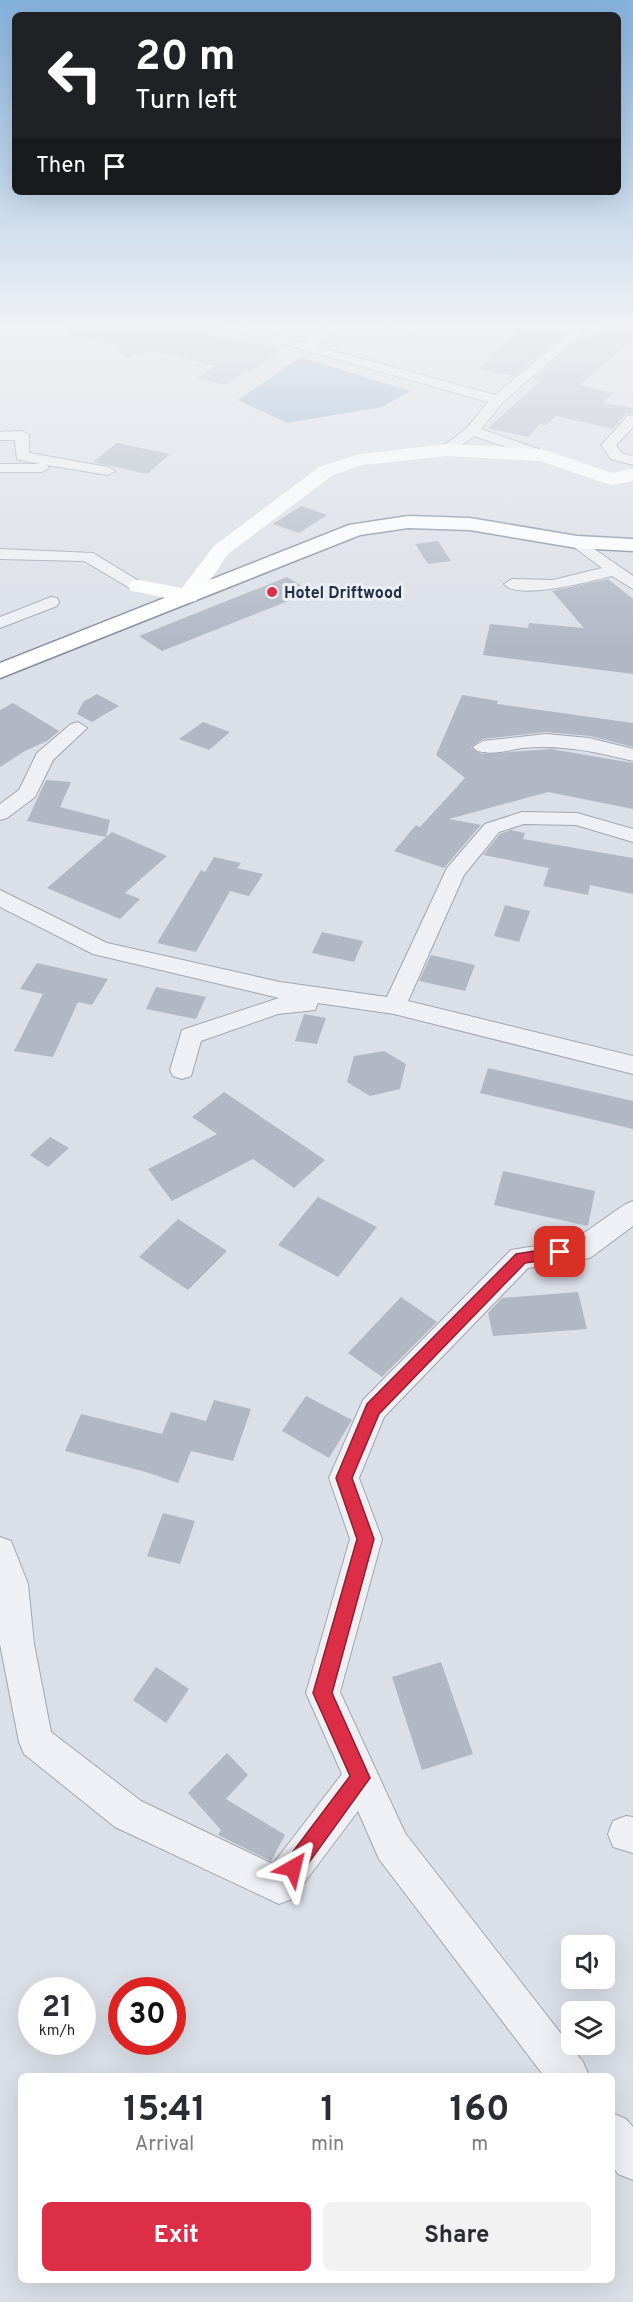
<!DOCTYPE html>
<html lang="en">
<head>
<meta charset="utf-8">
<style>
	body { margin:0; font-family:Overpass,sans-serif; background:#f2f2f3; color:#2b2b33; height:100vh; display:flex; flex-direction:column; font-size:22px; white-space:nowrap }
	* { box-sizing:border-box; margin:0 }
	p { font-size:20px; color:#7c7c81 }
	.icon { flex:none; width:33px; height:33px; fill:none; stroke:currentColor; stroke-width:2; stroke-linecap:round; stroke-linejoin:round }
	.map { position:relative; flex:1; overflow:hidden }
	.drawer { position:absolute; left:18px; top:2073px; width:597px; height:210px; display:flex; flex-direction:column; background:#fff; border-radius:9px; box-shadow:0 6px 24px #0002 }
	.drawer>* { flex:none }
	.hud { position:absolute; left:12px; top:12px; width:609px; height:183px; border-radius:9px; box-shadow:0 6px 24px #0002; background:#202124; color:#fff; overflow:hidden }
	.controls { position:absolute; left:561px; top:1935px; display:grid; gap:12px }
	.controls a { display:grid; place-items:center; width:54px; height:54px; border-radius:9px; background:#fff; box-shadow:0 6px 24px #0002; font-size:30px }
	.speed { position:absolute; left:18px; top:1977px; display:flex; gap:12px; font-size:30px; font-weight:700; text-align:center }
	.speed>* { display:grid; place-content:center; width:78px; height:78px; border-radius:50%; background:#fff; box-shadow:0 6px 24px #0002; line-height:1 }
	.speed small { font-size:15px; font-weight:400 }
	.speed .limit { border:9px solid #d22; background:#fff; color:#111 }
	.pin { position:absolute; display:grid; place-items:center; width:51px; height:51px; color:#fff; margin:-26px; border-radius:12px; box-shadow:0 3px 9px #0006 }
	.me { position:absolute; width:66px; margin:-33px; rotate:37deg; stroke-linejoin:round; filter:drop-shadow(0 0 4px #0008) }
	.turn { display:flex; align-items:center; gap:21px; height:126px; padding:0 24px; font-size:27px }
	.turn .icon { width:78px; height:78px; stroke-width:2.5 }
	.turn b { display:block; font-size:42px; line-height:51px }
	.then { display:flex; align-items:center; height:57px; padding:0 24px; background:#0003; gap:12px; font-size:22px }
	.eta { display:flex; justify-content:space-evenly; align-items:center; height:102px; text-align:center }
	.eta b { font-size:36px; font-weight:700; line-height:42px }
	.button { display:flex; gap:12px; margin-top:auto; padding:12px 24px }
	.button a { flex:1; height:69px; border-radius:9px; background:#dc2f47; color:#fff; font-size:24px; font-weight:700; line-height:69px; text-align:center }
	.button a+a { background:#f2f2f3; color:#2b2b33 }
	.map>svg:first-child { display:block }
</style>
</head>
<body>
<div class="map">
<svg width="633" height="2302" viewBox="0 0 633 2302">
	<rect width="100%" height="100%" fill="#dbdfe7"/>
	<!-- water -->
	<path fill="#91adcc" d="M 300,357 L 410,391 L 382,407 L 287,423 L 238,400 Z"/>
	<!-- building -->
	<path fill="#b1b8c4" d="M 69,325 L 214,325 L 216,327 L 204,334 L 281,349 L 250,372 L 246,371 L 226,385 L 197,378 L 215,366 L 155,351 L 126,357 L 114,344 L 68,334 Z
		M 608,325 L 633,328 L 633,339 L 580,385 L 613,393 L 603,403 L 633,408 L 633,413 L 626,414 L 613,429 L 556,416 L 546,425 L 540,424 L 528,437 L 488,428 L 540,381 L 533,379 L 581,337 L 591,339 Z
		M 523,327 L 565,334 L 515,376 L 478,369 L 492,356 L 489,355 Z
		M 117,443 L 170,454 L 147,474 L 93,462 Z
		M 301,506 L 327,515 L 299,533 L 273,524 Z
		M 438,541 L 451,561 L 428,564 L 415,544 Z
		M 287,577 L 311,592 L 162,651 L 139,636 Z
		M 608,579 L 633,599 L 633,674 L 483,655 L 490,624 L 528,628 L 529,623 L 584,628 L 552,591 Z
		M 97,694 L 119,706 L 92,722 L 77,714 L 83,702 Z
		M 462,695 L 498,701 L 497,704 L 633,723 L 633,747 L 590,736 L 546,732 L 483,739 L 471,747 L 482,754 L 551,749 L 633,763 L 633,809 L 548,792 L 449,819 L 481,825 L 444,868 L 394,851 L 416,825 L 420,827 L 465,778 L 436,755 Z
		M 13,703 L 59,731 L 47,741 L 25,751 L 0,767 L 0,710 Z
		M 203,722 L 230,732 L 209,750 L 179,739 Z
		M 46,780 L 71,782 L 60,807 L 110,820 L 106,837 L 112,832 L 167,856 L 125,893 L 140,899 L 120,919 L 47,888 L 106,837 L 27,821 Z
		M 511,830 L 525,833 L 523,839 L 633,858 L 633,894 L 590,885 L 588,895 L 543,886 L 549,868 L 483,855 L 500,834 Z
		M 214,857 L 241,863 L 237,868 L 263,874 L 249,896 L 230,891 L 196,952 L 157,943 L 201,870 L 205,872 Z
		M 505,905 L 530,911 L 519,942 L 494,936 Z
		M 322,932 L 363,941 L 354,962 L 312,953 Z
		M 431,955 L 475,965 L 465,991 L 419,981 Z
		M 37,963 L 108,979 L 92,1005 L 78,1002 L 53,1057 L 14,1051 L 43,994 L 20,989 Z
		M 156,987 L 206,997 L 196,1019 L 146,1009 Z
		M 304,1014 L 326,1018 L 317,1044 L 295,1041 Z
		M 384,1051 L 406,1064 L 400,1089 L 370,1096 L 347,1082 L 354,1056 Z
		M 488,1068 L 633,1101 L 633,1129 L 480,1093 Z
		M 224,1092 L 325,1160 L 294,1188 L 253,1159 L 172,1201 L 148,1169 L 217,1134 L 192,1117 Z
		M 50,1137 L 69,1148 L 48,1167 L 30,1155 Z
		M 503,1171 L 595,1191 L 588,1226 L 494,1205 Z
		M 318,1197 L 377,1227 L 338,1277 L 278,1245 Z
		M 178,1219 L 227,1251 L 188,1290 L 139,1257 Z
		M 578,1292 L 587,1329 L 493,1336 L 488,1313 L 502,1298 Z
		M 401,1297 L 437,1322 L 382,1377 L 348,1353 Z
		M 306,1396 L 352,1420 L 329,1458 L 282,1431 Z
		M 214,1400 L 251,1409 L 233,1461 L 191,1451 L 178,1483 L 146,1472 L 65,1451 L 81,1414 L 162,1434 L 171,1412 L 206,1421 Z
		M 163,1513 L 195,1521 L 180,1564 L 147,1556 Z
		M 441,1662 L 473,1754 L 422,1770 L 392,1677 Z
		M 156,1667 L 189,1689 L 166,1723 L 133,1700 Z
		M 227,1753 L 248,1775 L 226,1799 L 285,1835 L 271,1861 L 218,1835 L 221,1830 L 188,1793 Z"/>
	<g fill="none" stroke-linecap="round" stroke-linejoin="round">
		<!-- street casing -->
		<g stroke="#a0a6b1" stroke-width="2">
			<path id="street" d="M 216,325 L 235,325 L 303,343 L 327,325 L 340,325 L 315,346 L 495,395 L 579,325 L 592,325 L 502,403 L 481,429 L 547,452 L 549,455 L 547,458 L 542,459 L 474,436 L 452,453 L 442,453 L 440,450 L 442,447 L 467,428 L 488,402 Z
				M 386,325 L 439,325 L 440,327 C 432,334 394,332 386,325 Z
				M 633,415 L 633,427 L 616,445 L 621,453 L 633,456 L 633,465 L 611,459 L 601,445 L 628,416 Z
				M 22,431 L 29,435 L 29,453 L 108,467 L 115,471 L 108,475 L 47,465 L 49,468 L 42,472 L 0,472 L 0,464 L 40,464 L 17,459 L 15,440 L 0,440 L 0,432 Z
				M 577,537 L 633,576 L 633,589 L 612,576 C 591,581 518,601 504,584 L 512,579 L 553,580 L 602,568 L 571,545 L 569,542 L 571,539 Z
				M 0,549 L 93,553 L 147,586 L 145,590 L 133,590 L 84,561 L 0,559 Z
				M 51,597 L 57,598 L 59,602 L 57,606 L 0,628 L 0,617 Z
				M 78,722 L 87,728 L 53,760 L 35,797 L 7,818 L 0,820 L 0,804 L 19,790 L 37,753 L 71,724 Z
				M 546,734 L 589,738 L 633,749 L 633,761 C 596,752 561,744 522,748 C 510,750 481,758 473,747 L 483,741 Z
				M 522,812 L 577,813 L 633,829 L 633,842 L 576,825 L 524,824 L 499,832 L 464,875 L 408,1001 L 633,1056 L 633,1074 L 394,1014 L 318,1003 L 315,1010 L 278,1014 L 201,1041 L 191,1076 L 182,1079 L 173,1076 L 170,1070 L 182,1030 L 279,998 L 93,954 L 0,907 L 0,890 L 107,943 L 280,982 L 387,997 L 447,868 L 485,824 Z
				M 633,1201 L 633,1226 L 590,1258 L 528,1268 L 384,1417 L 359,1478 L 382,1539 L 340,1692 L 405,1833 L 583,2062 L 589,2076 L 544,2076 L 379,1859 L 358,1811 L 292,1899 L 279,1904 L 115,1827 L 24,1754 L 19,1742 L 0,1644 L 0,1537 L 11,1541 L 28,1584 L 34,1644 L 51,1732 L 141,1801 L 273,1864 L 342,1774 L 306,1693 L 350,1539 L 329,1478 L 363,1400 L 511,1250 L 574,1240 L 624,1205 Z
				M 626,1816 L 633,1817 L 633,1853 L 613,1847 L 608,1834 L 613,1821 Z
				M 612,2113 L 626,2119 L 633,2127 L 633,2180 L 618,2174 L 612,2165 Z"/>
		</g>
		<!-- highway casing -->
		<g stroke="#818c9f" stroke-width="3">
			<path id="highway" d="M 408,516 L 470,518 L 577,536 L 633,539 L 633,551 L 577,548 L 470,530 L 408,528 L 360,535 L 0,678 L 0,663 L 349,525 Z"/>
		</g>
		<!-- street -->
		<use href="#street" fill="#eef0f5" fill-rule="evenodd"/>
		<!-- secondary -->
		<path fill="#fff" fill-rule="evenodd" d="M 447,444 L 542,449 L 612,473 L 633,469 L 633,481 L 611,485 L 540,461 L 447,456 L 362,465 L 333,475 L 228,554 L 196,601 L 188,603 L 139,592 L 131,591 L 128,586 L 131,581 L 139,580 L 182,588 L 214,546 L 319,467 L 360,454 Z"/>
		<!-- highway -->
		<use href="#highway" fill="#fff" fill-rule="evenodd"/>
	</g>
	<!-- sky -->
	<linearGradient id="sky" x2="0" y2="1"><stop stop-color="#85b1dd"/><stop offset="0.5" stop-color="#eff1f4"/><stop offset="1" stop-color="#eff1f4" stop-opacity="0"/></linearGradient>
	<rect width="633" height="647" fill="url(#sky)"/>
	<!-- route -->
	<path fill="#dc2f47" stroke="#8f1f2e" stroke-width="1.5" d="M 560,1247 L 565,1248 L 567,1252 L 565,1257 L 525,1263 L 379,1414 L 352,1478 L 374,1539 L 332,1693 L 370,1778 L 300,1875 L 293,1878 L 286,1875 L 283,1868 L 286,1861 L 350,1776 L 313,1693 L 357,1539 L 336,1478 L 367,1404 L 516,1254 Z"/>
	<!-- markers -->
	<circle fill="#dc2f47" stroke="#eaeef5" stroke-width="2" cx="272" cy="592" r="6"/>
	<g text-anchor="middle" stroke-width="6" stroke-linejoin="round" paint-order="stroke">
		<!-- far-poi labels -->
		<g font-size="16" font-weight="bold" fill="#232d3f" stroke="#eaeef5" text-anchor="start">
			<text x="284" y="598">Hotel Driftwood</text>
		</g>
	</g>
</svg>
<div class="controls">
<a><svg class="icon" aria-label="sound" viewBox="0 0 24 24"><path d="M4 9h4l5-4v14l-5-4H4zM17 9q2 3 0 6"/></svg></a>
<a><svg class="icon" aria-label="layers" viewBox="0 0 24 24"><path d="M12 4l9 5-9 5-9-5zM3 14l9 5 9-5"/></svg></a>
</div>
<div class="speed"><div>21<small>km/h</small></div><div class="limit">30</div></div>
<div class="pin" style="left:560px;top:1252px;background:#d93025"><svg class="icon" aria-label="arrive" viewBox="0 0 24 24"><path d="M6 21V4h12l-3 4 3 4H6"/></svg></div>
<svg class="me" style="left:293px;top:1868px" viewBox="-20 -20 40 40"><path d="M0-17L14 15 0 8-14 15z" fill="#dc2f47" stroke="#fff" stroke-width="4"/></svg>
<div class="hud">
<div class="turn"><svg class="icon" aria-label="left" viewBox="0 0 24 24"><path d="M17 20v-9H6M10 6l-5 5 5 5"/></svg><div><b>20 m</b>Turn left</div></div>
<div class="then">Then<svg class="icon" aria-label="arrive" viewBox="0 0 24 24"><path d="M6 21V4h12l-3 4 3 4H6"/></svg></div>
</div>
<section class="drawer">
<div class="eta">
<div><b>15:41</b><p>Arrival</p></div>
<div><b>1</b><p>min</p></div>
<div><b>160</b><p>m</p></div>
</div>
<div class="button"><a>Exit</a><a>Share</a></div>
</section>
</div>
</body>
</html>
